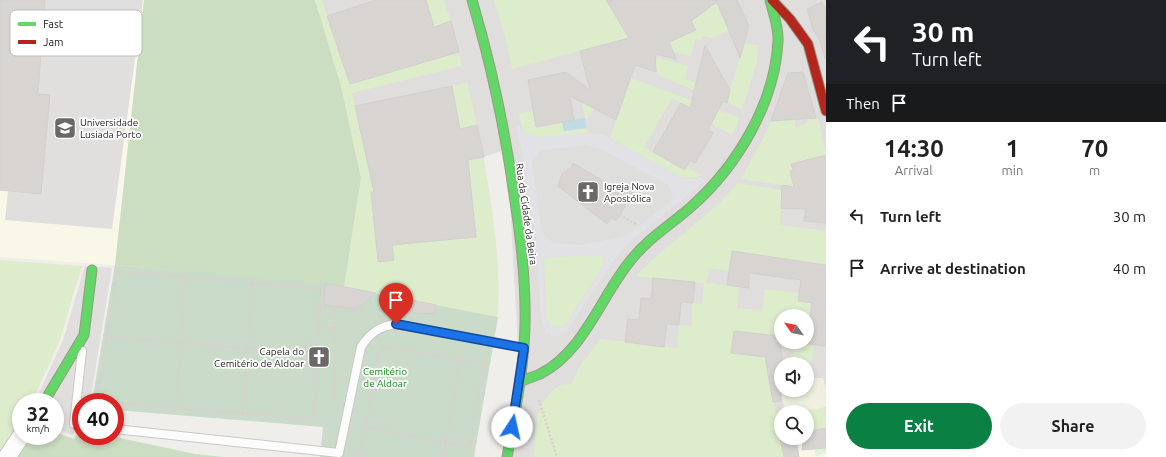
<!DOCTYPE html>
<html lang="en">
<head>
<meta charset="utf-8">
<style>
	body { margin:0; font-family:Ubuntu,sans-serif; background:#f2f2f2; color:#222; height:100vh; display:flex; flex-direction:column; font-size:15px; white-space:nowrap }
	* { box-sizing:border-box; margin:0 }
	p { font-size:13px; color:#767676 }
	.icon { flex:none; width:22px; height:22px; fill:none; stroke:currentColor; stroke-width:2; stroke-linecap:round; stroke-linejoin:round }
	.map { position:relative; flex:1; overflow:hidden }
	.drawer { display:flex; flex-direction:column; background:#fff; width:340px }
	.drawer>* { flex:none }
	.guide { background:#202124; color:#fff; overflow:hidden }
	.needle { width:26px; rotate:303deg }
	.fabs { position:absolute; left:774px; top:309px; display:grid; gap:8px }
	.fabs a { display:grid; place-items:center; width:40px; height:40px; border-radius:50%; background:#fff; box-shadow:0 2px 6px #0003; font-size:20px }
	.speed { position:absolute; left:12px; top:393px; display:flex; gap:8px; font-size:20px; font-weight:700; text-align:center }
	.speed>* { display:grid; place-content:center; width:52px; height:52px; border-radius:50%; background:#fff; box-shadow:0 2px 6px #0003; line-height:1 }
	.speed small { font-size:10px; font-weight:400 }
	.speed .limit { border:6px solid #d22; background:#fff; color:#111 }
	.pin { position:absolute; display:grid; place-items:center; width:34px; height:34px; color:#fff; margin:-41px -17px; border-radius:50% 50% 50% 0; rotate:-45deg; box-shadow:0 0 4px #0007 }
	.pin .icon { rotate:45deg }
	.me { position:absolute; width:44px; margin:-22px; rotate:10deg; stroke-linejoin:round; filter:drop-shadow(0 0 3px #0008) }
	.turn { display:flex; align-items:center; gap:14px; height:84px; padding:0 20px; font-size:18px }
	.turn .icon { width:52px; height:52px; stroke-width:2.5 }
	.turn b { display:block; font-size:28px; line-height:34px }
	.then { display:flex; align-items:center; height:38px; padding:0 20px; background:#0003; gap:8px; font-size:15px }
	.eta { display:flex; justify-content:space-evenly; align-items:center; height:68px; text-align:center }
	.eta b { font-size:24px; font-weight:700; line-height:28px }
	.button { display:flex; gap:8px; margin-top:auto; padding:8px 20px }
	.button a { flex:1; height:46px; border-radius:24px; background:#0b8043; color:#fff; font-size:16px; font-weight:700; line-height:46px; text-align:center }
	.button a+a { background:#f2f2f2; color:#222 }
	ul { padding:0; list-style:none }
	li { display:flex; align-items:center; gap:12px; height:52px; padding:0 20px }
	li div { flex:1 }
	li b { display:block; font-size:15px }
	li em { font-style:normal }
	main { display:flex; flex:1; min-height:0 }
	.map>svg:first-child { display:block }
</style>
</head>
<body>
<main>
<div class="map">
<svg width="826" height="457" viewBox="0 0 826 457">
	<rect width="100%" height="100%" fill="#f0eeeb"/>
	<!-- residential -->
	<path fill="#dfdedc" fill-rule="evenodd" d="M 315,0 L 826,0 L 826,457 L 507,457 L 520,382 L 507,149 L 484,157 L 370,176 ZM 781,316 L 807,316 L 807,342 L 781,342 ZM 781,364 L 807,364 L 807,390 L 781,390 ZM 781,412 L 807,412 L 807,438 L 781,438 Z"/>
	<!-- education -->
	<path fill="#f8f7e8" d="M 0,0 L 144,0 L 115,265 L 0,257 Z
		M 826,428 L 826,457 L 784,457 L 780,438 L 807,438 Z"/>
	<!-- religious -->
	<path fill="#dededc" d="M 584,145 L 601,149 L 668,185 L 673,195 L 672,200 L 626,236 L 580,245 L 553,243 L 542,232 L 532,162 L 538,153 L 543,150 Z"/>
	<!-- farmland -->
	<path fill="#efefdf" d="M 807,378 L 823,378 L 826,389 L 826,407 L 804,412 L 785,412 L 778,380 L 781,390 L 807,390 Z"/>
	<!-- grass -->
	<path fill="#ddeccb" d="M 315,0 L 322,0 L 350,83 L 459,52 L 462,66 L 352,93 L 370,176 L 484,157 C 492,213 504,273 496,330 L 412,300 L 344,287 L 361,178 L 341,86 Z
		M 426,0 L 444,0 L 451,21 L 434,27 Z
		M 494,0 L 606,0 L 638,54 L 631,78 L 740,118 L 732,135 L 711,124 L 712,121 L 672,98 L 644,147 L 684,170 L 686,166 L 702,175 L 694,178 L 680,177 L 610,138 L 622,105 L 594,90 L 595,109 L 588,118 L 585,118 L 580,92 L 590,90 L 580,51 L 512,69 L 508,48 Z
		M 716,3 L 723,18 L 727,17 L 731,29 L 713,38 L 703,36 L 701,40 L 695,39 L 691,56 L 674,52 L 669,42 L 696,30 L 691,21 Z
		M 743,44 L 758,45 L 757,62 L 742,109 L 727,103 Z
		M 659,58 L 688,66 L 685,79 L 696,83 L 694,90 L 660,76 L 656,72 L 656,59 Z
		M 467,83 L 477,125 L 460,129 L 452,86 Z
		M 534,111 L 562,122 L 564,131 L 586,128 L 589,132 C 575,133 537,142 526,133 C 520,128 520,120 519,113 Z
		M 818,118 L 826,155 L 791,164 L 793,170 L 790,171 L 794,187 L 741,179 L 763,139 L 771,121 L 795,120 L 795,128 L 807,123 L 808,119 Z
		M 738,183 L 782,190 L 780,225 L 826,231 L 826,265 L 732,251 L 729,271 L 709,268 L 707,283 L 739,287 L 737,308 L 762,311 L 765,289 L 799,293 L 799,301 L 810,302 L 809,339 L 807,339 L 807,316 L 781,316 L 781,336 L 734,331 L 731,353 L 765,357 L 784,457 L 533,457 C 535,445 535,432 537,419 C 539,404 555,382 571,384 L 580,366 L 600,339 L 677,348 L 679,325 L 691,326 L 693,303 L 702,304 L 704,283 L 636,276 C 668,242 708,219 738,183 Z
		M 598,255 L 605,258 L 603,265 L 568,321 L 560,328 C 552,327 548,325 546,317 L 544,259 L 550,257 Z
		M 0,260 L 82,266 L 60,340 L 32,402 L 21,402 L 21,421 L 0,450 Z
		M 794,343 L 814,345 L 812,363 L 792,361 Z
		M 826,407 L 826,428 L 807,432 L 807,412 L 804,412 Z"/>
	<!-- forest -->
	<path fill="#cbdec1" d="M 144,0 L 315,0 L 341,86 L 361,178 L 344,287 L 115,265 Z
		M 81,429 L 81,436 L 111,436 L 195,454 L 224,457 L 13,457 L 27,436 L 55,436 L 55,432 L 74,439 Z"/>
	<!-- cemetery -->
	<path fill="#cadbca" d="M 115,265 L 325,284 L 498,317 L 474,457 L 320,457 L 323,427 L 115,410 L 115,402 L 92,402 Z"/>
	<!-- park -->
	<path fill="#daf5da" d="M 826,428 L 826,453 L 816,456 L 811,431 Z"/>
	<!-- parking -->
	<path fill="#e0dfde" d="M 45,0 L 143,0 L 112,229 L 5,220 L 8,191 L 41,193 L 50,96 L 38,94 Z
		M 85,266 L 112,268 L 90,402 L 81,402 L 81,421 L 72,435 L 55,428 L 55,402 L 35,402 L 63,340 Z"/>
	<!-- plaza -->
	<path fill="#e2e1e5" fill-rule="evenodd" d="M 521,126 L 527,134 L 539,137 L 581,133 L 604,135 L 680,177 L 687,179 L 700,177 L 705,181 L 633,239 L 620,252 L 566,332 L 556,337 L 546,333 L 541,317 L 535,231 L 524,164 L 516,127 ZM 584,145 L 601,149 L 668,185 L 673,195 L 672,200 L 626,236 L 580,245 L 553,243 L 542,232 L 532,162 L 538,153 L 543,150 ZM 598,255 L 605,258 L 603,265 L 568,321 L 560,328 L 551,326 L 547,322 L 546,317 L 543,261 L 544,259 L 550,257 Z"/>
	<!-- water -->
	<path fill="#bfdbe3" d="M 585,118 L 586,128 L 564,131 L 562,122 Z"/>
	<!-- building -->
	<path fill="#d7d4d2" stroke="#d3d0cc" d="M 0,0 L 45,0 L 38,94 L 50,95 L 41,194 L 0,190 Z
		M 376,0 L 426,0 L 434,27 L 451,21 L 459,52 L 350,84 L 327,16 Z
		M 606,0 L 737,0 L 749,26 L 740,58 L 717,2 L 691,21 L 696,30 L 669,42 L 676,59 L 655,54 L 656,72 L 635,65 L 616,120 L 570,96 L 574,120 L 536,127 L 528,80 L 566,72 L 590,90 L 580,51 L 629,38 Z
		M 822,2 L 826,11 L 825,59 L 820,40 L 813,30 L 807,9 Z
		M 705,45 L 730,90 L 727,103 L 723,101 L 708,130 L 713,133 L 700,155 L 695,163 L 690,160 L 685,170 L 653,152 L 681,103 L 690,108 Z
		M 803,72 L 816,118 L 771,121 L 788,73 Z
		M 452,86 L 460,129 L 477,125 L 484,157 L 468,160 L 476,237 L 392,245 L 394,260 L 378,262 L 371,192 L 374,192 L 355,106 Z
		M 826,155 L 826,223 L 804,221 L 806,209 L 781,208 L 782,185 L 794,187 L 790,171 L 793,170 L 791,164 Z
		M 573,163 L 617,189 L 621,181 L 635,190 L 616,221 L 611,217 L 607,224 L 558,186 L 562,174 L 571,168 Z
		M 732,251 L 826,265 L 826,346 L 807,344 L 812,303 L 798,301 L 801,280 L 749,273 L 749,288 L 727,285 Z
		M 653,278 L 695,282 L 693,303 L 681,302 L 679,325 L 667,324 L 664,347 L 625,342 L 628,319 L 639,320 L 641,298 L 651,299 Z
		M 325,283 L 345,287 L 376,293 L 357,309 L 324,305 Z
		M 387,295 L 436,305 L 435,314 L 381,312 Z
		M 734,331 L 779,336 L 783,364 L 781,364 L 781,401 L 773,402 L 765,357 L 731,353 Z
		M 826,428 L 826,448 L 802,450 L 804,438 L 807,438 L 807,432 Z
		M 780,438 L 796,438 L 799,457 L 784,457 Z"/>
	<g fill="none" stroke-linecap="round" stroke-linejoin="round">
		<!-- lane casing -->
		<g stroke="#c9c8c7" stroke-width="10">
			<path id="lane" d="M 81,425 L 74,424 L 82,351
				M 115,429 L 339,453 L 361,347 C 370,333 380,326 396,324 L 523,348"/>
		</g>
		<!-- street casing -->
		<g stroke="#c9c8c7" stroke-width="19">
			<path id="street" d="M 7,457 L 21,436"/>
		</g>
		<!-- fast casing -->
		<g stroke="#999a82" stroke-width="11">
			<path id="fast" d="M 472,0 C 491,64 505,129 514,195 C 521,238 526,281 525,325 C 524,370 515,413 507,457
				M 520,382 C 526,379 533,377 540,374 C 584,352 601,296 631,260 C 648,238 672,224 692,206 C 737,166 775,103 778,41 C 779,28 773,13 770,0
				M 44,402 L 84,335 L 92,270"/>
		</g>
		<!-- jam casing -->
		<g stroke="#999a82" stroke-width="11">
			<path id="jam" d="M 772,0 L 790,19 L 808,44 L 826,111"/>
		</g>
		<!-- path -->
		<path stroke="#dccecd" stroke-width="2.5" stroke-dasharray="2 2" stroke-linecap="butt" d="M 620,215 L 637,225
			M 320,308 L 335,309
			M 319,327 L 335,327
			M 106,337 L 309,353
			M 484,364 L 486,355
			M 539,400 L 557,457
			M 108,402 L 97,401 L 117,271 L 321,289 L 317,345 L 304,343 L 303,365 L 312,366 L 311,371 L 317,371 L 313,419 L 115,403
			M 334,404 L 335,309 L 365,312
			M 176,407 L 185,277
			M 242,413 L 253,283
			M 357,426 L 470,447 L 484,364 L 460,360
			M 352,454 L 368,457
			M 360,457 L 379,352 L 384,347 L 460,360 L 443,457"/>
		<!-- lane -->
		<use href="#lane" stroke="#fdfcfc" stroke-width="8"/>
		<!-- street -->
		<use href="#street" stroke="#fdfcfc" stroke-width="17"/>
		<!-- fast -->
		<use href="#fast" stroke="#63d668" stroke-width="9"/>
		<!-- jam -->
		<use href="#jam" stroke="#b3261e" stroke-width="9"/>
	</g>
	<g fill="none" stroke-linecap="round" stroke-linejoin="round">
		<!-- route casing -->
		<g stroke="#114b97" stroke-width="10">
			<path id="route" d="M 396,324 L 524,348 L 512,427"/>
		</g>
		<!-- route -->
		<use href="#route" stroke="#1a73e8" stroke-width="7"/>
	</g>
	<!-- icons -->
	<defs>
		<g id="university-square" transform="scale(1.15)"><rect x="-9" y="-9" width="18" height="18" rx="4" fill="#6a6968" stroke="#fff"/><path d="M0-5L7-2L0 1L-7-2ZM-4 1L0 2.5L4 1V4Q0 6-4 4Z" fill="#fff"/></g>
		<g id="church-square" transform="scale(1.15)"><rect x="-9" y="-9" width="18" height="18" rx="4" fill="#6a6968" stroke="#fff"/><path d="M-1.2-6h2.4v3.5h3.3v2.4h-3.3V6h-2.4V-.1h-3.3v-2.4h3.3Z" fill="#fff"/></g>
	</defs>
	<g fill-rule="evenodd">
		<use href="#university-square" x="65" y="128"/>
		<use href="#church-square" x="588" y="192"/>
		<use href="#church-square" x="319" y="357"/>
	</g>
	<g text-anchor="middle" stroke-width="3.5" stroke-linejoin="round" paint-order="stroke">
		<!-- poi labels -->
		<g font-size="10" fill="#222" stroke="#fff" text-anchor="start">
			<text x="80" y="126">Universidade<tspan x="80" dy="12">Lusiada Porto</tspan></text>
			<text x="604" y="190">Igreja Nova<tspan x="604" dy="12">Apostólica</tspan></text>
			<text x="304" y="355" text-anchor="end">Capela do<tspan x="304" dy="12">Cemitério de Aldoar</tspan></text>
		</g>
		<!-- street labels -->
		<g font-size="10" fill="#222" stroke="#fff">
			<text transform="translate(527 214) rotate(82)" y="4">Rua da Cidade da Beira</text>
		</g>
		<!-- park labels -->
		<g font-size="10" fill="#0c8416" stroke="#fff">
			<text x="385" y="375">Cemitério<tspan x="385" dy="12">de Aldoar</tspan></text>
		</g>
	</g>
	<!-- legend -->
	<rect x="10" y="10" width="132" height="46" rx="6" fill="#fff" stroke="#bdbdbd" stroke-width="1"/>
	<rect x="18" y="22" width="18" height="4" fill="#63d668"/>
	<rect x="18" y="40" width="18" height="4" fill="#b3261e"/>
	<g font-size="11" fill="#222">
		<text x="43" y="28">Fast</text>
		<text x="43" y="46">Jam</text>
	</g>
</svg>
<div class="fabs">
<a><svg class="needle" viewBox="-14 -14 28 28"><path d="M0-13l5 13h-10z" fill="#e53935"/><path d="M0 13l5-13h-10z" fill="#767676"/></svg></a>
<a><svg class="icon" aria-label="sound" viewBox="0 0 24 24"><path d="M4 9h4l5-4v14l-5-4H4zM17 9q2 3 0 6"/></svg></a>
<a><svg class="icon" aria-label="search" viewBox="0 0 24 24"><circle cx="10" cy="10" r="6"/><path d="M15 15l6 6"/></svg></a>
</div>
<div class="speed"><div>32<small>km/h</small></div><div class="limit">40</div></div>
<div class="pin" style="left:396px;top:324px;background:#d93025"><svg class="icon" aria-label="arrive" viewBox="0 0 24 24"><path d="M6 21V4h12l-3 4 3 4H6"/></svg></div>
<svg class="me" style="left:512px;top:427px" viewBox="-20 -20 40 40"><circle r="19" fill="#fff"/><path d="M0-13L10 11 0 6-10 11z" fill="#1a73e8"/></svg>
</div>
<section class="drawer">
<div class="guide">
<div class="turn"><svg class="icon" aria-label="left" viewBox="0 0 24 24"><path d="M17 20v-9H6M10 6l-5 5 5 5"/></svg><div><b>30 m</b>Turn left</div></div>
<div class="then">Then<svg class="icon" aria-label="arrive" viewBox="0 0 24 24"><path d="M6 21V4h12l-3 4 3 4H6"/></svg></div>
</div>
<div class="eta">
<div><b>14:30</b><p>Arrival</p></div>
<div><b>1</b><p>min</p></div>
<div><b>70</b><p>m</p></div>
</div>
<ul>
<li><svg class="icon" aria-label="left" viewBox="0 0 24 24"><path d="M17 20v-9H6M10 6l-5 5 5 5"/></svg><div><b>Turn left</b></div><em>30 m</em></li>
<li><svg class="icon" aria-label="arrive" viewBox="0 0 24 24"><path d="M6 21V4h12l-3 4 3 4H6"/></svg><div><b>Arrive at destination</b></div><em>40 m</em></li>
</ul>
<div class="button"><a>Exit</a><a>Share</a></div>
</section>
</main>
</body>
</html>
